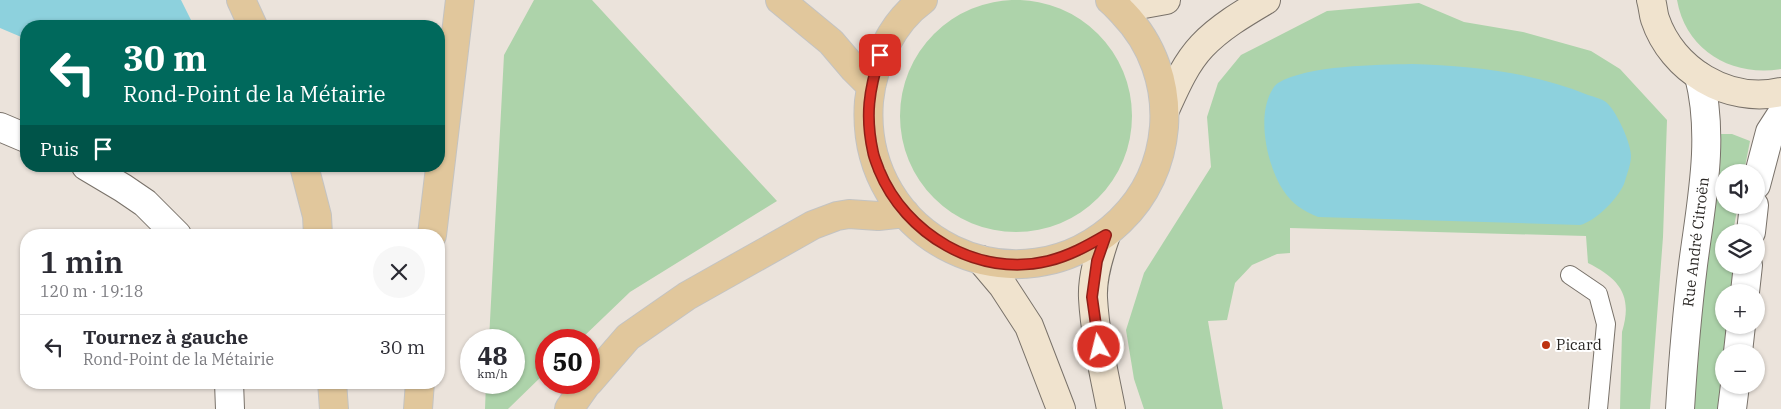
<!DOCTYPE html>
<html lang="fr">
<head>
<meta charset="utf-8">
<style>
	body { margin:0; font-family:"IBM Plex Serif",serif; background:#f7f7f7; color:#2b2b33; height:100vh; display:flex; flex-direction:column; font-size:19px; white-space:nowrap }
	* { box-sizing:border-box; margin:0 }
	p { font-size:16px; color:#7c7c81 }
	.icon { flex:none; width:28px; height:28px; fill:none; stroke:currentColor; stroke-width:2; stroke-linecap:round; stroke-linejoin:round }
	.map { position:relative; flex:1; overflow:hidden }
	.drawer { position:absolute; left:20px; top:229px; width:425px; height:160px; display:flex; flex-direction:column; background:#fff; border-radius:20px; box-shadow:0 1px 4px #0004 }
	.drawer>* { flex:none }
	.hud { position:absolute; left:20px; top:20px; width:425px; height:152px; border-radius:20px; box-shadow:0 1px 4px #0004; background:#00695c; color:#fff; overflow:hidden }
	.fabs { position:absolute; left:1715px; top:164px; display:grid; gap:10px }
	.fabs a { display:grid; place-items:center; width:50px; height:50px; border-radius:50%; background:#fff; box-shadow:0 1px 4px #0004; font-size:25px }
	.speed { position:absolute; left:460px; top:329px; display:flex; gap:10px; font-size:25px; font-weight:700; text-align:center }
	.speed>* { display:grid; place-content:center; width:65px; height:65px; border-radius:50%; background:#fff; box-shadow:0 1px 4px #0004; line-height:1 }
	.speed small { font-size:12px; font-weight:400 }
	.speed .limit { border:8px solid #d22; background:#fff; color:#111 }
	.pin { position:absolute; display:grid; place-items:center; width:42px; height:42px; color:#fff; margin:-21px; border-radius:10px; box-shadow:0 2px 8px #0006 }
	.me { position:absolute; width:55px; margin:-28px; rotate:352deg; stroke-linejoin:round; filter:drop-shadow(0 0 4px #0008) }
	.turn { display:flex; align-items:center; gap:18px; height:105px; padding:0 20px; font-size:22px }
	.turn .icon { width:65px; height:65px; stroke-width:2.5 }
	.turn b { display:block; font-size:35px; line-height:42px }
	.then { display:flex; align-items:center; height:48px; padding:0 20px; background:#0003; gap:10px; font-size:19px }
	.round { display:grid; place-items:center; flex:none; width:52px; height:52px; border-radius:26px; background:#f7f7f7 }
	.summary { display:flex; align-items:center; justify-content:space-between; height:85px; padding:0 20px }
	h1 { font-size:30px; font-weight:600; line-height:38px }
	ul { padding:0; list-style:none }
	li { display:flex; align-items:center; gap:15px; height:65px; padding:0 20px; border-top:1px solid #e1e1e2 }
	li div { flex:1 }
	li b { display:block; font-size:19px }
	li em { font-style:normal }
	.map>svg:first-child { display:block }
</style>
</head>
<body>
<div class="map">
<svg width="1781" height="409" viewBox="0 0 1781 409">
	<rect width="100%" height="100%" fill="#ebe3db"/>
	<!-- green -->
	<path fill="#add3aa" d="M900 116a116 116 0 1 1 232 0a116 116 0 1 1-232 0Z
		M 534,0 L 592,0 L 777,201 L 630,292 L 580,340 L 546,340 L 546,372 L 508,409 L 485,409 L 486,383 L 514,382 L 514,340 L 489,340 L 504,55 Z
		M 1677,0 L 1781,0 L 1781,69 C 1732,77 1686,51 1677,0 Z
		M 1419,3 L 1464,22 L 1523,32 L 1591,51 L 1620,69 L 1667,120 L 1663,237 L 1650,409 L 1620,409 L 1622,332 C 1633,296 1620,279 1588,263 L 1586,236 L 1290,228 L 1290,253 L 1277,254 L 1252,265 L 1235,283 L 1227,320 L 1208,321 L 1223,409 L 1144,409 L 1134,379 L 1126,330 L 1144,273 L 1211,167 L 1207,117 L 1218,83 L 1241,55 L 1327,11 Z
		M 1721,134 L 1732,134 L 1750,141 L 1744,172 L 1724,172 L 1724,205 L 1738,205 L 1733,232 L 1724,232 L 1724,265 L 1741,265 L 1737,292 L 1724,292 L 1724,325 L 1733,325 L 1729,352 L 1724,352 L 1724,385 L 1722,409 L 1689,409 L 1711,213 L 1720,170 Z"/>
	<!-- water -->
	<path fill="#8dd1dd" d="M 0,0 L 181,0 L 194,26 L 26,26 L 26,39 L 0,28 Z
		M 1412,64 C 1471,66 1533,72 1588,95 C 1594,97 1604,99 1608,104 C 1617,113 1631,143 1631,156 C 1631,164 1627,174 1625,181 C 1621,196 1595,222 1580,225 L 1318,217 C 1302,210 1293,205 1283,190 C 1267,165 1257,118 1271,92 C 1273,88 1275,85 1278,83 C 1308,65 1377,65 1412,64 Z"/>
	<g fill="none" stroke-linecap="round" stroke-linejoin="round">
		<!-- service casing -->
		<g stroke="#79726a" stroke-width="20">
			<path id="service" d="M 1570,275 L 1598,294 L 1606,324 L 1598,409"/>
		</g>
		<!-- minor casing -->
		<g stroke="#79726a" stroke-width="30">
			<path id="minor" d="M 0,127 L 26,138
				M 86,166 L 123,188 L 145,203 L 177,235
				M 1756,185 L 1770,132 L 1781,115
				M 1751,232 L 1754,205
				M 1745,292 L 1748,265
				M 1738,352 L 1741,325
				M 229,382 L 230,409
				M 1680,409 C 1683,361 1687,313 1693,265 C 1701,203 1715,138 1699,76
				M 1732,409 L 1735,385"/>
		</g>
		<!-- secondary casing -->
		<g stroke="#79726a" stroke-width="30">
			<path id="secondary" d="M 1651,0 C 1653,6 1653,13 1655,19 C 1672,70 1728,104 1781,92
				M 1113,2 L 1144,4 L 1166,0
				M 1165,110 C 1175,88 1185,64 1202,46 C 1220,27 1244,13 1266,0
				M 1106,235 C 1099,255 1092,277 1093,298 C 1095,335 1104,373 1111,409
				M 981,260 L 1003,286 L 1029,326 L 1061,409"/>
		</g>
		<!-- primary casing -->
		<g stroke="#c3c3c2" stroke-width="30">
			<path id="primary" d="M 241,0 L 253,26
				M 780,0 L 831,42 L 854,69 L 871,86
				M 923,0 C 892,22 873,63 869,101 C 858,240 1019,318 1120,221 C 1146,196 1161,163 1164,127 C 1167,85 1153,44 1123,13 C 1119,9 1115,4 1110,0
				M 304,166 L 317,216 L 318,235
				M 432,235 L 460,0
				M 332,382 L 334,409
				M 589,382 L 628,337 L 687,296 L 813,225 L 837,216 L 849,214 L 878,216 L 905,213
				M 418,409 L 420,382
				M 569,409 L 588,382"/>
		</g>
		<!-- service -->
		<use href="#service" stroke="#fff" stroke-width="18"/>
		<!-- minor -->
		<use href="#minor" stroke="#fff" stroke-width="28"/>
		<!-- secondary -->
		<use href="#secondary" stroke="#f0e3ce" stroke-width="28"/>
		<!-- primary -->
		<use href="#primary" stroke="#e1c79c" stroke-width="28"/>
	</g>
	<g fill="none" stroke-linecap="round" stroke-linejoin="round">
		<!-- route casing -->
		<g stroke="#8d1f18" stroke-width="12">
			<path id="route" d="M 880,55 C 869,90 865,116 873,152 C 874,158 877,164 879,170 C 905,234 978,278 1048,261 C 1069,256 1087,246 1106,235 L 1097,261 L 1092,297 L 1099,347"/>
		</g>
		<!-- route -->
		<use href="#route" stroke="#d93025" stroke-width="9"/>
	</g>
	<!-- markers -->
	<circle fill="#bd3311" stroke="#fff" stroke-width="2" cx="1546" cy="345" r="5"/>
	<g text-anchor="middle" stroke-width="4" stroke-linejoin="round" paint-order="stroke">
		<!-- street labels -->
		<g font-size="15" fill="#2a2724" stroke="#fff">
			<text transform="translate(1696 242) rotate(-83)" y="5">Rue André Citroën</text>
		</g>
		<!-- poi labels -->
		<g font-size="15" fill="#2a2724" stroke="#fff" text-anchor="start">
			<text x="1556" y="350">Picard</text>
		</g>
	</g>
</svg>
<div class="fabs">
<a><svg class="icon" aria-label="sound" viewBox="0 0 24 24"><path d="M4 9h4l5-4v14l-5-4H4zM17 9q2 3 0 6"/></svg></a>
<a><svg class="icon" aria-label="layers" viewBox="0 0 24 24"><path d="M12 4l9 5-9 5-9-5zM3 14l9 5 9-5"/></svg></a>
<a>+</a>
<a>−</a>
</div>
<div class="speed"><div>48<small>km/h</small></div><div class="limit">50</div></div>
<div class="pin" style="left:880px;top:55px;background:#d93025"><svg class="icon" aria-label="arrive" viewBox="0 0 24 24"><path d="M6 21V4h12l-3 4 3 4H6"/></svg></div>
<svg class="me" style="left:1099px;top:347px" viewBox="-20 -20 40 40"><circle r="17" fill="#d93025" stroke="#fff" stroke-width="3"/><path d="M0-11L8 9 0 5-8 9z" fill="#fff"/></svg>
<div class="hud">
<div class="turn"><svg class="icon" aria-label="left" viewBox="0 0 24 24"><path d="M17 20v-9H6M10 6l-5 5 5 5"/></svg><div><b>30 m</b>Rond-Point de la Métairie</div></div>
<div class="then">Puis<svg class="icon" aria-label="arrive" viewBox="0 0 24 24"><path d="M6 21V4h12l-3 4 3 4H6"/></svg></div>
</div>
<section class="drawer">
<div class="summary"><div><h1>1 min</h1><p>120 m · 19:18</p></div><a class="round"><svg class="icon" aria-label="close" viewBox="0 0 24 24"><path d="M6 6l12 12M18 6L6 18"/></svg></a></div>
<ul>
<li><svg class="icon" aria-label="left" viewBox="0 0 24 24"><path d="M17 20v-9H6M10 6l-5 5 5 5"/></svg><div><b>Tournez à gauche</b><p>Rond-Point de la Métairie</p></div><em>30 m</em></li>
</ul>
</section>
</div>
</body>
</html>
